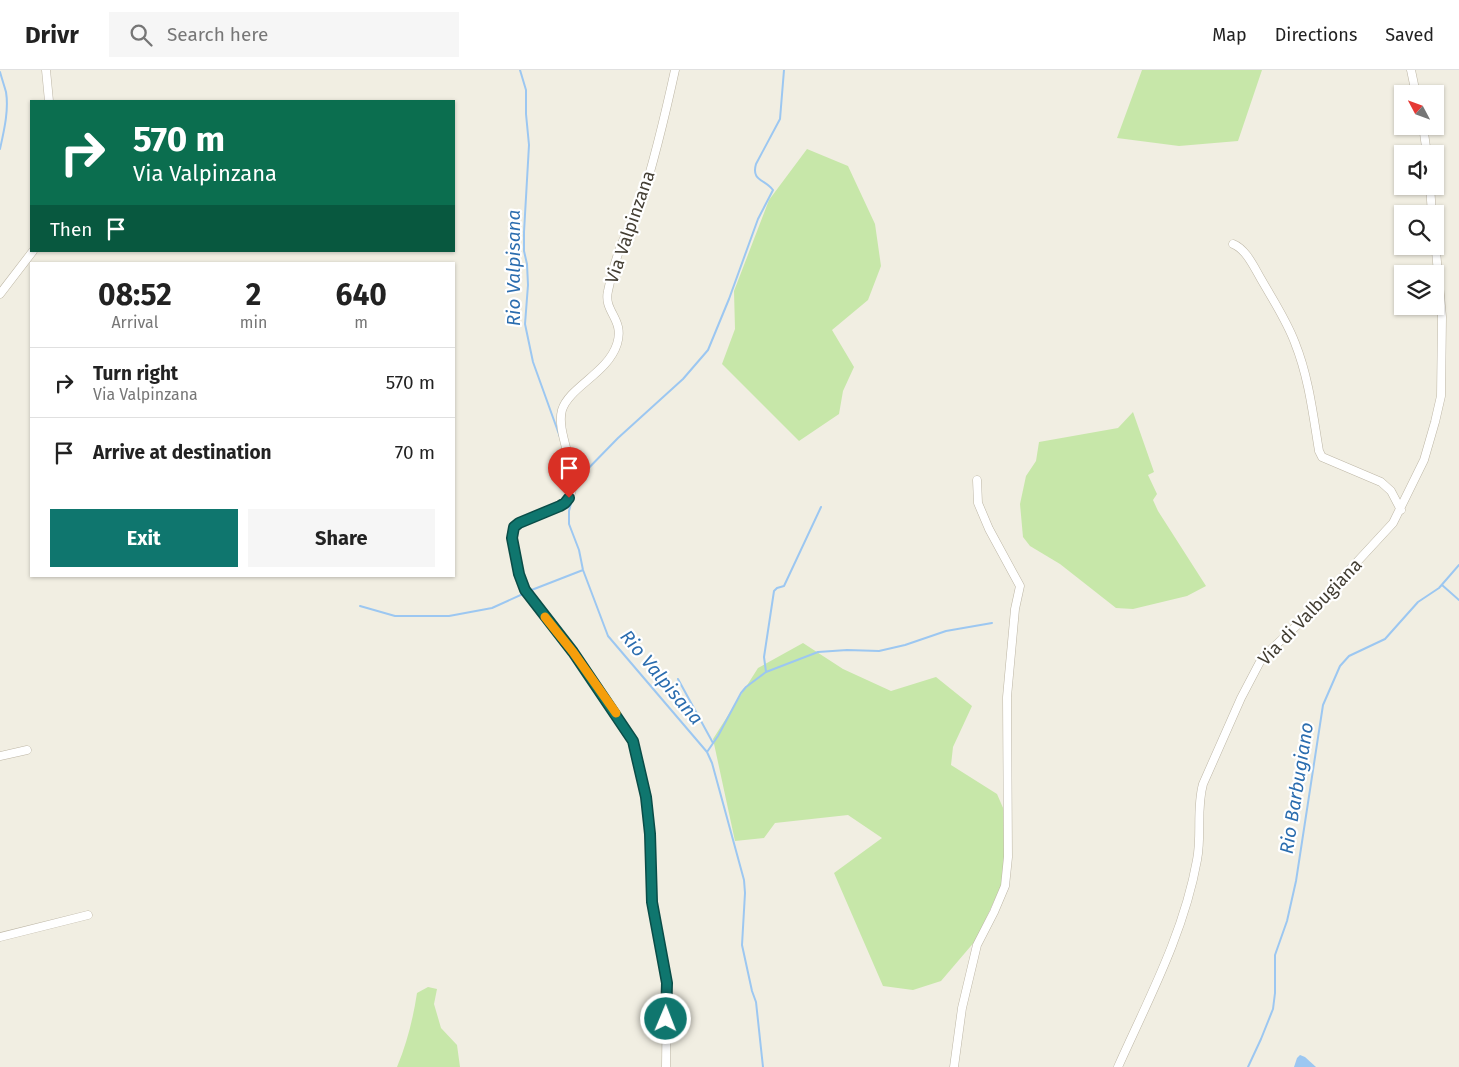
<!DOCTYPE html>
<html lang="en">
<head>
<meta charset="utf-8">
<style>
	body { margin:0; font-family:"Fira Sans",sans-serif; background:#f6f6f6; color:#222; height:100vh; display:flex; flex-direction:column; font-size:19px; white-space:nowrap }
	* { box-sizing:border-box; margin:0 }
	p { font-size:16px; color:#767676 }
	.icon { flex:none; width:28px; height:28px; fill:none; stroke:currentColor; stroke-width:2; stroke-linecap:round; stroke-linejoin:round }
	.map { position:relative; flex:1; overflow:hidden }
	.sheet { position:absolute; left:30px; top:192px; width:425px; height:315px; display:flex; flex-direction:column; background:#fff; border-radius:0px; box-shadow:0 1px 4px #0004 }
	.sheet>* { flex:none }
	.banner { position:absolute; left:30px; top:30px; width:425px; height:152px; border-radius:0px; box-shadow:0 1px 4px #0004; background:#0b6e4f; color:#fff; overflow:hidden }
	.needle { width:32px; rotate:311deg }
	.fabs { position:absolute; left:1394px; top:15px; display:grid; gap:10px }
	.fabs a { display:grid; place-items:center; width:50px; height:50px; border-radius:0px; background:#fff; box-shadow:0 1px 4px #0004; font-size:25px }
	.pin { position:absolute; display:grid; place-items:center; width:42px; height:42px; color:#fff; margin:-51px -21px; border-radius:50% 50% 50% 0; rotate:-45deg; box-shadow:0 0 5px #0007 }
	.pin .icon { rotate:45deg }
	.me { position:absolute; width:55px; margin:-28px; rotate:1deg; stroke-linejoin:round; filter:drop-shadow(0 0 4px #0008) }
	.turn { display:flex; align-items:center; gap:18px; height:105px; padding:0 20px; font-size:22px }
	.turn .icon { width:65px; height:65px; stroke-width:2.5 }
	.turn b { display:block; font-size:35px; line-height:42px }
	.then { display:flex; align-items:center; height:48px; padding:0 20px; background:#0003; gap:10px; font-size:19px }
	.eta { display:flex; justify-content:space-evenly; align-items:center; height:85px; text-align:center }
	.eta b { font-size:30px; font-weight:700; line-height:35px }
	.cta { display:flex; gap:10px; margin-top:auto; padding:10px 20px }
	.cta a { flex:1; height:58px; border-radius:0px; background:#0f766e; color:#fff; font-size:20px; font-weight:700; line-height:58px; text-align:center }
	.cta a+a { background:#f6f6f6; color:#222 }
	ul { padding:0; list-style:none }
	li { display:flex; align-items:center; gap:15px; height:70px; padding:0 20px; border-top:1px solid #e0e0e0 }
	li div { flex:1 }
	li b { display:block; font-size:19px }
	li em { font-style:normal }
	header { display:flex; align-items:center; gap:30px; box-sizing:border-box; height:70px; padding:0 25px; background:#fff; border-bottom:1px solid #e0e0e0 }
	header strong { font-size:24px }
	nav { display:flex; gap:28px; margin-inline-start:auto; font-size:18px }
	.search { width:350px; height:45px; background:#f6f6f6; display:flex; align-items:center; gap:12px; box-sizing:border-box; padding:0 18px; border-radius:0px; color:#767676; font-size:19px }
	.map>svg:first-child { display:block }
</style>
</head>
<body>
<header>
<strong>Drivr</strong>
<div class="search"><svg class="icon" aria-label="search" viewBox="0 0 24 24"><circle cx="10" cy="10" r="6"/><path d="M15 15l6 6"/></svg>Search here</div>
<nav><a>Map</a><a>Directions</a><a>Saved</a></nav>
</header>
<div class="map">
<svg width="1459" height="997" viewBox="0 0 1459 997">
	<rect width="100%" height="100%" fill="#f1eee2"/>
	<!-- green -->
	<path fill="#c7e7a9" d="M 1142,0 L 1262,0 L 1238,71 L 1179,76 L 1117,68 Z
		M 807,79 L 848,96 L 875,154 L 881,196 L 868,230 L 832,260 L 854,297 L 843,321 L 839,344 L 799,371 L 722,294 L 735,259 L 734,221 L 769,130 Z
		M 1133,342 L 1154,402 L 1148,405 L 1157,424 L 1153,430 L 1158,441 L 1206,516 L 1187,526 L 1133,539 L 1116,538 L 1060,494 L 1030,476 L 1023,467 L 1020,434 L 1026,406 L 1036,391 L 1039,372 L 1118,358 Z
		M 803,573 L 843,599 L 891,621 L 936,607 L 972,636 L 953,677 L 951,695 L 997,724 L 1010,754 L 1001,816 L 976,870 L 941,911 L 913,920 L 883,916 L 834,803 L 882,768 L 848,745 L 775,753 L 764,768 L 735,771 L 713,669 L 758,598 Z
		M 428,917 L 437,919 L 434,934 L 441,958 L 457,975 L 460,997 L 397,997 C 407,973 413,949 417,923 Z"/>
	<!-- water -->
	<path fill="#9cc7f1" d="M 1300,985 L 1305,987 L 1316,997 L 1294,997 L 1297,988 Z"/>
	<g fill="none" stroke-linecap="round" stroke-linejoin="round">
		<!-- stream -->
		<path stroke="#9cc7f1" stroke-width="2" d="M 520,0 L 526,20 L 526,44 L 529,75 L 524,162 L 524,181 L 527,194 L 528,215 L 525,254 L 533,292 L 560,367
			M 0,2 C 2,9 4,15 6,22 C 9,40 4,61 0,79
			M 576,411 L 618,368 L 683,309 L 708,280 L 729,229 L 758,149 L 773,120 C 765,109 751,111 756,94 L 780,49 L 784,0
			M 574,422 L 569,441 L 569,454 L 579,480 L 583,500 L 608,566 L 707,682 L 712,693 L 744,810 L 745,823 L 742,875 L 752,921 L 756,932 L 763,997
			M 1442,515 L 1459,530
			M 529,521 L 583,500
			M 360,536 L 395,546 L 449,546 L 492,538 L 525,523
			M 766,602 L 764,587 L 774,521 L 777,518 L 784,516 L 821,437
			M 678,609 L 713,673
			M 707,682 L 718,666 L 741,623 L 746,617 L 766,602 L 818,582 L 847,580 L 879,581 L 905,575 L 946,561 L 992,553
			M 1248,997 L 1261,969 L 1273,939 L 1275,923 L 1275,885 L 1287,851 L 1296,811 L 1323,635 L 1340,596 L 1349,586 L 1385,569 L 1418,532 L 1439,518 L 1459,495"/>
		<!-- minor casing -->
		<g stroke="#bdb6a5" stroke-width="9">
			<path id="minor" d="M 46,0 L 49,31
				M 1411,0 L 1416,24
				M 1423,56 L 1427,84
				M 1430,116 L 1432,144
				M 1233,174 C 1246,179 1254,197 1261,209 C 1273,230 1287,251 1295,273 C 1309,308 1313,345 1319,381 L 1322,387 L 1381,412 L 1391,421 L 1401,440
				M 0,224 L 33,181
				M 0,686 L 27,680
				M 0,867 L 88,845
				M 666,997 L 667,913 L 652,831 L 650,764 L 646,727 L 633,671 L 573,582 L 525,520 L 519,504 L 512,463 L 514,457 L 519,453 L 560,437 C 591,417 554,368 562,340 C 569,317 608,303 617,274 C 625,249 603,242 608,221 C 612,202 617,184 625,166 C 629,156 636,147 640,136 C 654,91 665,46 675,0
				M 954,997 L 962,938 L 977,875 L 994,842 L 1005,816 L 1008,787 L 1007,627 L 1015,539 L 1020,516 L 989,459 L 978,433 L 977,410
				M 1118,997 C 1148,930 1184,863 1197,790 C 1202,765 1196,739 1203,714 L 1241,628 L 1262,588 L 1307,546 L 1393,453 L 1424,390 L 1435,352 L 1441,326 L 1442,247 L 1435,170"/>
		</g>
		<!-- minor -->
		<use href="#minor" stroke="#fff" stroke-width="8"/>
	</g>
	<g fill="none" stroke-linecap="round" stroke-linejoin="round">
		<!-- route casing -->
		<g stroke="#0a4d48" stroke-width="12">
			<path id="route" d="M 569,428 L 565,433 L 560,436 L 519,453 L 514,457 L 512,468 L 519,504 L 525,520 L 573,582 L 633,671 L 646,727 L 650,764 L 652,832 L 667,913 L 666,949"/>
		</g>
		<!-- route -->
		<use href="#route" stroke="#0f766e" stroke-width="9"/>
		<!-- slow -->
		<path stroke="#f59e0b" stroke-width="9" d="M 545,547 L 573,582 L 616,643"/>
	</g>
	<g text-anchor="middle" stroke-width="4.5" stroke-linejoin="round" paint-order="stroke">
		<!-- street labels -->
		<g font-size="18" fill="#433e33" stroke="#fff">
			<text transform="translate(630 157) rotate(-71)" y="6">Via Valpinzana</text>
			<text transform="translate(1310 542) rotate(-46)" y="6">Via di Valbugiana</text>
		</g>
		<!-- water labels -->
		<g font-size="19" font-style="italic" fill="#2b6daf" stroke="#fff">
			<text transform="translate(513 198) rotate(-90)" y="7">Rio Valpisana</text>
			<text transform="translate(662 607) rotate(50)" y="7">Rio Valpisana</text>
			<text transform="translate(1296 718) rotate(-81)" y="7">Rio Barbugiano</text>
		</g>
	</g>
</svg>
<div class="fabs">
<a><svg class="needle" viewBox="-14 -14 28 28"><path d="M0-13l5 13h-10z" fill="#e53935"/><path d="M0 13l5-13h-10z" fill="#767676"/></svg></a>
<a><svg class="icon" aria-label="sound" viewBox="0 0 24 24"><path d="M4 9h4l5-4v14l-5-4H4zM17 9q2 3 0 6"/></svg></a>
<a><svg class="icon" aria-label="search" viewBox="0 0 24 24"><circle cx="10" cy="10" r="6"/><path d="M15 15l6 6"/></svg></a>
<a><svg class="icon" aria-label="layers" viewBox="0 0 24 24"><path d="M12 4l9 5-9 5-9-5zM3 14l9 5 9-5"/></svg></a>
</div>
<div class="pin" style="left:569px;top:428px;background:#d93025"><svg class="icon" aria-label="arrive" viewBox="0 0 24 24"><path d="M6 21V4h12l-3 4 3 4H6"/></svg></div>
<svg class="me" style="left:666px;top:949px" viewBox="-20 -20 40 40"><circle r="17" fill="#0f766e" stroke="#fff" stroke-width="3"/><path d="M0-11L8 9 0 5-8 9z" fill="#fff"/></svg>
<div class="banner">
<div class="turn"><svg class="icon" aria-label="right" viewBox="0 0 24 24"><path d="M7 20v-9h11M14 6l5 5-5 5"/></svg><div><b>570 m</b>Via Valpinzana</div></div>
<div class="then">Then<svg class="icon" aria-label="arrive" viewBox="0 0 24 24"><path d="M6 21V4h12l-3 4 3 4H6"/></svg></div>
</div>
<section class="sheet">
<div class="eta">
<div><b>08:52</b><p>Arrival</p></div>
<div><b>2</b><p>min</p></div>
<div><b>640</b><p>m</p></div>
</div>
<ul>
<li><svg class="icon" aria-label="right" viewBox="0 0 24 24"><path d="M7 20v-9h11M14 6l5 5-5 5"/></svg><div><b>Turn right</b><p>Via Valpinzana</p></div><em>570 m</em></li>
<li><svg class="icon" aria-label="arrive" viewBox="0 0 24 24"><path d="M6 21V4h12l-3 4 3 4H6"/></svg><div><b>Arrive at destination</b></div><em>70 m</em></li>
</ul>
<div class="cta"><a>Exit</a><a>Share</a></div>
</section>
</div>
</body>
</html>
